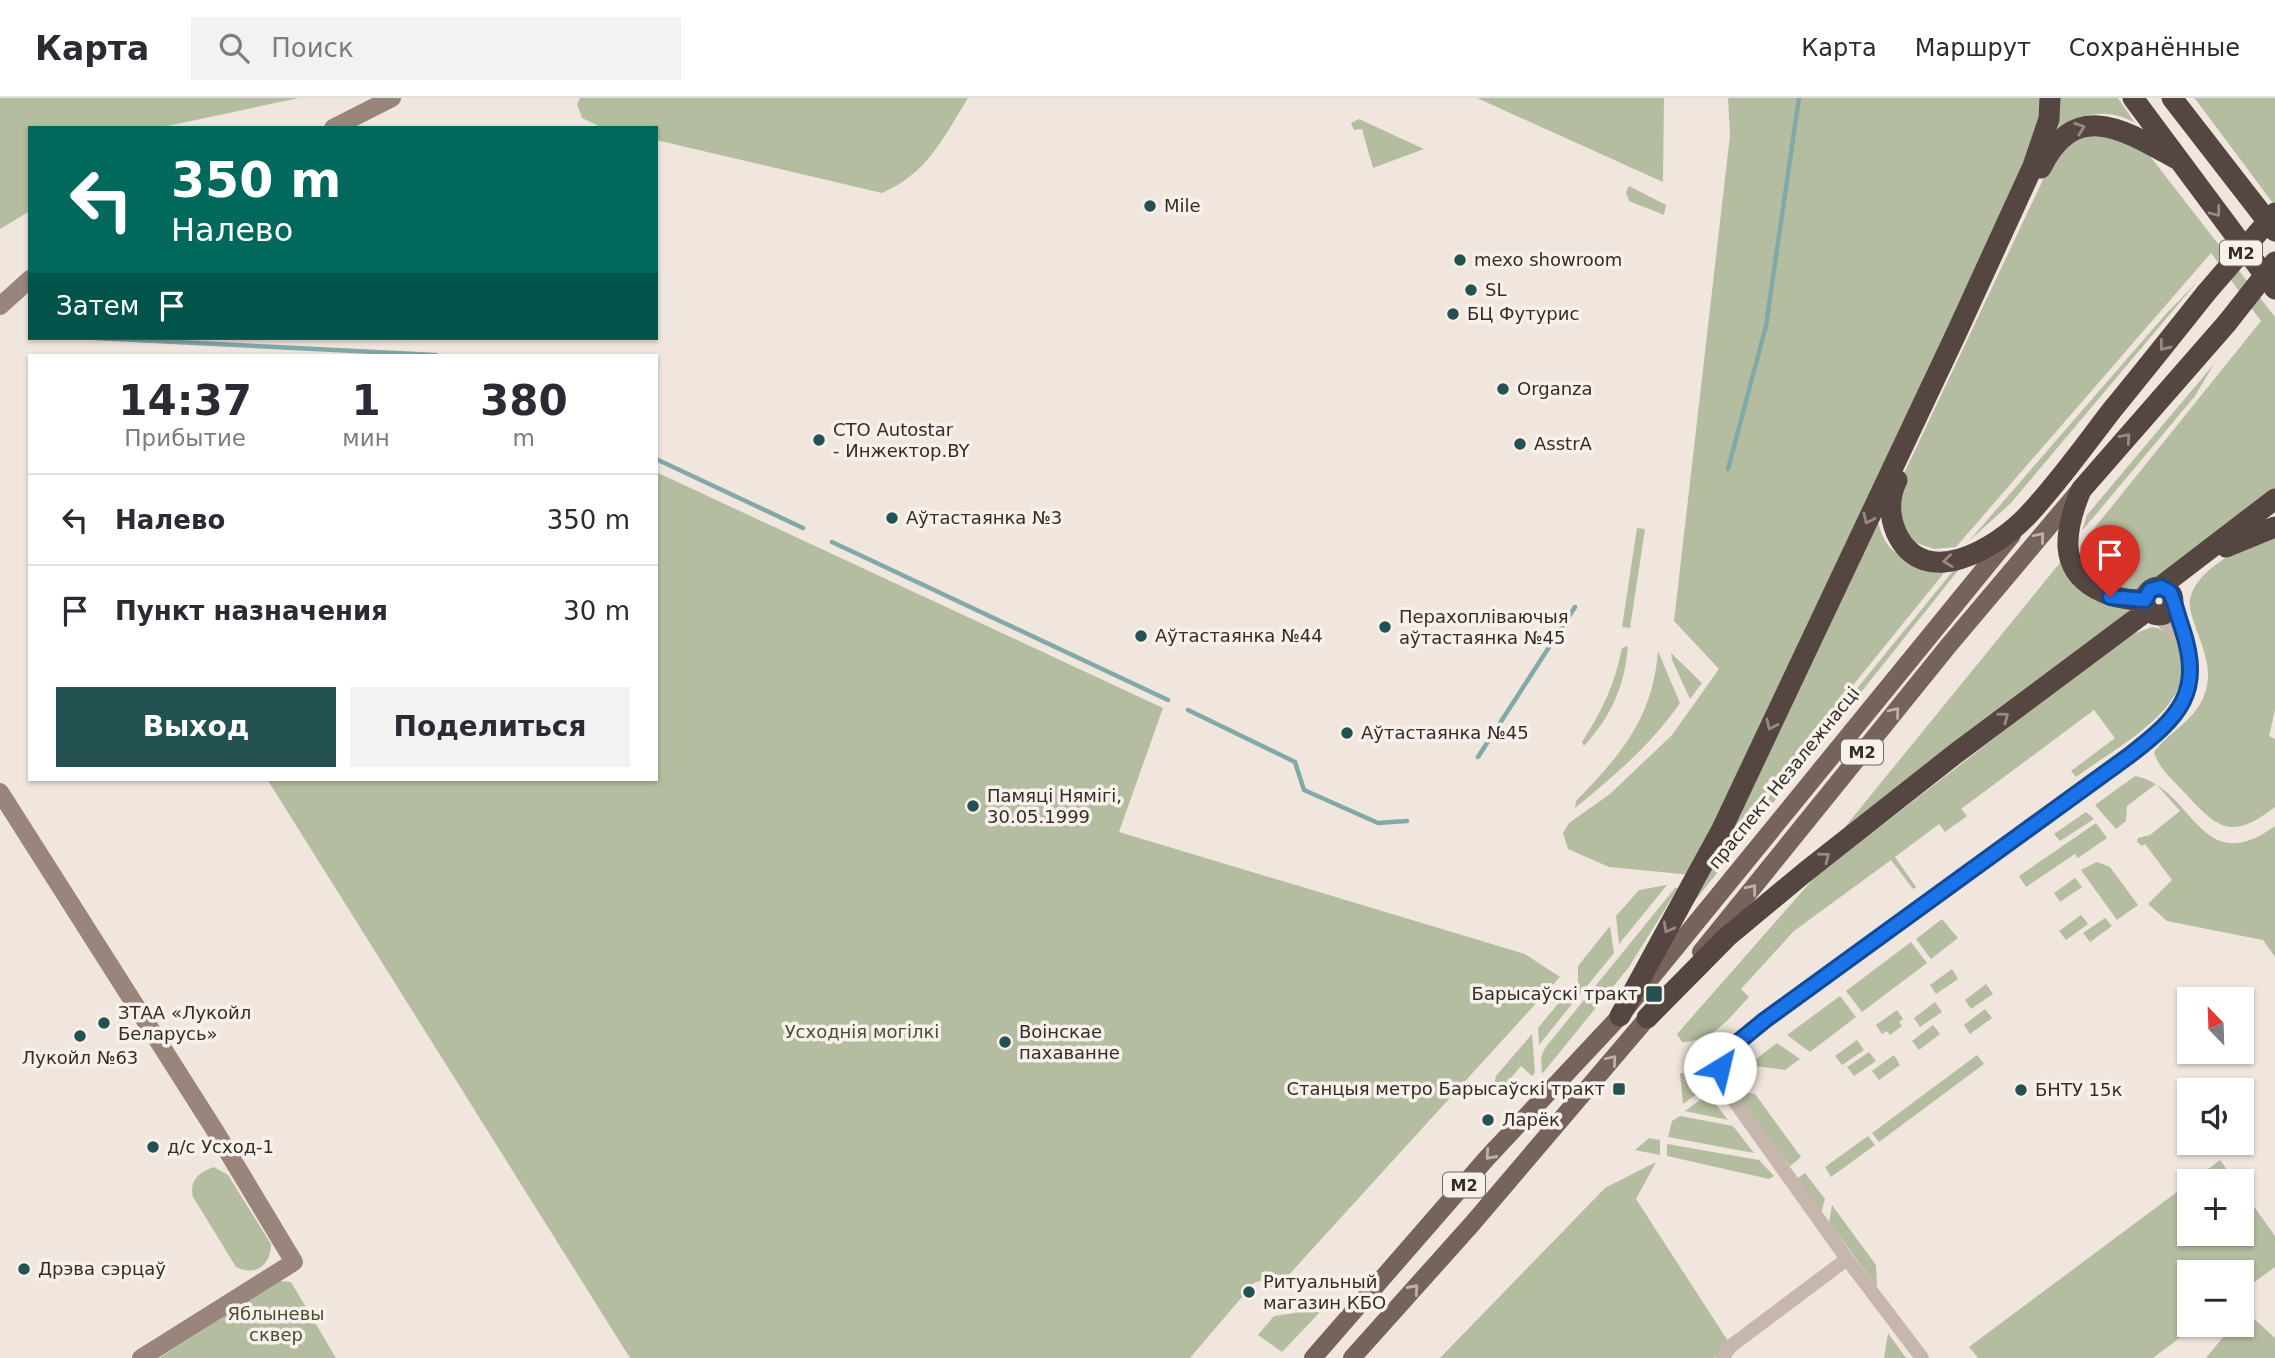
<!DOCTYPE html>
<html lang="ru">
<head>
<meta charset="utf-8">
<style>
	body { margin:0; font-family:"DejaVu Sans",sans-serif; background:#f2f2f3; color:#2b2b33; height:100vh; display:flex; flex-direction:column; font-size:26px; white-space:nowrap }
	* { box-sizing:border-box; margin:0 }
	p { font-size:23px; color:#7c7c81 }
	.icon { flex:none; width:38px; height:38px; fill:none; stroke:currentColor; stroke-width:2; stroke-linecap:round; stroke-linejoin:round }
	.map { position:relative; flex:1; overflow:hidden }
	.drawer { position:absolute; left:28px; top:256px; width:630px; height:427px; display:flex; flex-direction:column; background:#fff; border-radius:0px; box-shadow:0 2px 5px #0004 }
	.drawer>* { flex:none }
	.top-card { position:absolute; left:28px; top:28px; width:630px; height:214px; border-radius:0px; box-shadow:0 2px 5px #0004; background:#00695c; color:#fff; overflow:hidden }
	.needle { width:46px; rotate:337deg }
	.buttons { position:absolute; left:2177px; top:889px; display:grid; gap:14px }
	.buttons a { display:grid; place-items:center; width:77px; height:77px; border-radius:0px; background:#fff; box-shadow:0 2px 5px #0004; font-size:35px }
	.pin { position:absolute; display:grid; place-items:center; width:60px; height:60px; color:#fff; margin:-72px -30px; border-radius:50% 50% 50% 0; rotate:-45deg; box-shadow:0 0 7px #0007 }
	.pin .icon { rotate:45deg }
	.me { position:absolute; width:77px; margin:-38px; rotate:36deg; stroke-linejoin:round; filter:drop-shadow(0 0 5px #0008) }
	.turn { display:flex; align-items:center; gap:24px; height:147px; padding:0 28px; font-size:32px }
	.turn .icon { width:91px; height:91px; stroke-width:2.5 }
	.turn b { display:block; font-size:49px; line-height:60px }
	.then { display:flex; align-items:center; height:66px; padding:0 28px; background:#0003; gap:14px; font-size:26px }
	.eta { display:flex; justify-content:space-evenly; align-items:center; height:119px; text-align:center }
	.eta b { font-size:42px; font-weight:700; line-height:49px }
	.primary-button { display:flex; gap:14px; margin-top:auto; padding:14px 28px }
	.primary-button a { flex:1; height:80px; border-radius:0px; background:#245252; color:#fff; font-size:28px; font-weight:700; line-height:80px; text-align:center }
	.primary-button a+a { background:#f2f2f3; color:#2b2b33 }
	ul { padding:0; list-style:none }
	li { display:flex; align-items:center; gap:21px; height:91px; padding:0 28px; border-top:2px solid #e1e1e2 }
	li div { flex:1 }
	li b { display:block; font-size:26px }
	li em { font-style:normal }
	header { display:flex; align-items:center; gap:42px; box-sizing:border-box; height:98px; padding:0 35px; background:#fff; border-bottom:2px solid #e1e1e2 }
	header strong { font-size:33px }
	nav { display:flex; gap:38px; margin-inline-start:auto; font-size:24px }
	.search { width:490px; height:63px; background:#f2f2f3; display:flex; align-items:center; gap:18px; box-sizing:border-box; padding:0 24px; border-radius:0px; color:#7c7c81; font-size:26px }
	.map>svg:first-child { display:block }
</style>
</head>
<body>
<header>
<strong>Карта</strong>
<div class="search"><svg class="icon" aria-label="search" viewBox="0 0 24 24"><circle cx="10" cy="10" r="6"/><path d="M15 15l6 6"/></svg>Поиск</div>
<nav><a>Карта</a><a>Маршрут</a><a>Сохранённые</a></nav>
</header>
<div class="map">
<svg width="2275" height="1260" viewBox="0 0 2275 1260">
	<rect width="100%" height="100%" fill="#f0e6de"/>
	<!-- green -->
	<path fill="#b5bda0" d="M 0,0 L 299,0 L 158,30 L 30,30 L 30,113 L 0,131 Z
		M 580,0 L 968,0 C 943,40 928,75 882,95 L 656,42 L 656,30 L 603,30 L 582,20 L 577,6 Z
		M 1477,0 L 1664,0 L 1663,84 Z
		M 1728,0 L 2043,0 L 2038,36 L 1692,777 L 1609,769 L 1568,751 L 1563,735 L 1569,725 L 1610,696 L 1672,637 L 1719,571 L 1674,523 L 1730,37 Z
		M 2059,0 L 2118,0 L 2135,25 C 2106,8 2081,17 2053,32 Z
		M 2194,0 L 2275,0 L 2275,108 L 2196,2 Z
		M 1359,21 L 1424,51 L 1373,70 L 1362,31 L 1354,32 L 1351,25 Z
		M 2102,32 L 2142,48 L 2275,219 L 2275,395 L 2147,491 C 2118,499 2082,481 2080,448 L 2261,223 L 2211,155 L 1956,449 L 1934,451 L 1908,442 L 1897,415 L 1900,384 L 2050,67 L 2068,43 Z
		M 1629,88 L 1666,107 L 1664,117 L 1629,103 L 1626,94 Z
		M 2197,184 L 2011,405 L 1969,443 L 2165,217 Z
		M 2214,266 L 2195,298 L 2082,433 L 2087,417 Z
		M 656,374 L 1163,610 L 1119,734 L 1525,856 L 1560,879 L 1275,1192 L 1262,1182 L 1254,1185 L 1190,1260 L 630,1260 L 267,681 L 656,681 Z
		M 1877,418 C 1885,463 1909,462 1948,470 L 1700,776 Z
		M 1637,430 L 1645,431 L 1630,530 L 1622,529 Z
		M 2275,437 L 2275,612 L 2269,638 L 2275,641 L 2275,709 C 2231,743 2218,731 2184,694 C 2172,681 2159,671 2154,654 C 2169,634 2194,623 2204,598 C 2216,568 2198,542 2191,515 C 2180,477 2246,446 2275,437 Z
		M 2063,461 L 2109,507 L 2130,513 L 1827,751 Z
		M 1964,465 L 1674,829 L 1702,780 L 1957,468 Z
		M 2152,529 C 2168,532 2178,540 2182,556 C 2196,610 2113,651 2076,679 L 2071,673 L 2115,640 L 2094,612 L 1961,711 L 1967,718 L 1945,734 L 1939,726 L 1895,759 L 1916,789 L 1913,791 L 1891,762 L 1794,833 L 1741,891 L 1749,899 C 1729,920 1713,944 1682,944 L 1677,936 L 1814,780 L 2125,539 Z
		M 1628,548 C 1624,590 1612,617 1584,648 L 1582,644 C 1602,613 1615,586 1622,550 Z
		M 1658,553 L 1680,605 C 1651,647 1614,678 1575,710 L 1576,703 C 1621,657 1653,619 1658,553 Z
		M 1671,555 L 1702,585 L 1690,601 L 1672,562 Z
		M 2135,678 C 2195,690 2199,783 2275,728 L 2275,859 L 2263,842 L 2167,823 L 2148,806 L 2172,782 L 2145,746 L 2142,748 L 2137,744 L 2138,740 L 2150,737 L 2180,713 L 2156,686 L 2127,708 L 2126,723 L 2116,731 L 2095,707 Z
		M 2086,714 L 2094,721 L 2060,743 L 2054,736 Z
		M 2096,725 L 2107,740 L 2078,760 L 2075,756 L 2026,789 L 2019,778 Z
		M 2097,764 L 2110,769 L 2138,807 L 2117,822 L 2081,772 Z
		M 2075,780 L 2082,789 L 2060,804 L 2054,795 Z
		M 1667,787 L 1619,846 L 1616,818 L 1639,792 Z
		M 1675,790 L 1678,790 L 1629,869 L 1542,976 L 1541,959 L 1545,950 Z
		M 2081,817 L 2088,826 L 2066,842 L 2059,833 Z
		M 2105,820 L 2112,828 L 2090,844 L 2083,835 Z
		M 1942,821 L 1958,840 L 1931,861 L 1916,841 Z
		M 1610,828 L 1614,855 L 1578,899 L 1578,868 Z
		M 1911,844 L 1927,865 L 1862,914 L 1846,893 Z
		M 1952,871 L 1958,881 L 1936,896 L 1930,887 Z
		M 1986,886 L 1993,896 L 1971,911 L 1965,902 Z
		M 1571,890 L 1572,906 L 1539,947 L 1538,930 Z
		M 1840,898 L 1856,919 L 1810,954 L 1787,937 Z
		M 1935,904 L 1942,914 L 1920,929 L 1914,920 Z
		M 1985,911 L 1992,920 L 1970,936 L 1964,927 Z
		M 1897,912 L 1903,921 L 1899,924 L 1902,928 L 1890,937 L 1887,933 L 1882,936 L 1876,927 Z
		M 1933,927 L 1940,936 L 1919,952 L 1912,943 Z
		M 1532,936 L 1535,975 L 1532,978 L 1521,968 L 1498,995 L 1494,987 L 1496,978 Z
		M 1857,942 L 1864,952 L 1842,967 L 1835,958 Z
		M 1777,945 L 1800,961 L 1785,972 L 1748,967 Z
		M 1869,954 L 1876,963 L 1854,978 L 1847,969 Z
		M 1894,957 L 1900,967 L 1879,982 L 1872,973 Z
		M 1977,957 L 1984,966 L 1879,1044 L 1872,1035 Z
		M 1680,975 L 1688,975 L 1704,991 L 1683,1006 Z
		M 1732,992 L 1755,996 L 1801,1059 L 1790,1068 Z
		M 1708,996 L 1728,1022 L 1685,1013 Z
		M 1680,1018 L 1733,1028 L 1754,1055 L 1668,1039 L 1672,1023 Z
		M 1868,1038 L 1875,1047 L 1831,1079 L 1825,1069 Z
		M 1649,1040 L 1660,1042 L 1660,1057 L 1635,1052 Z
		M 1667,1046 L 1759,1062 L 1774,1078 L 1769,1081 L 1667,1058 Z
		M 2220,1062 L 2235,1083 L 2192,1083 Z
		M 1656,1064 L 1636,1101 L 1728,1243 L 1714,1260 L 1440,1260 L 1605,1090 Z
		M 214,1069 L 228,1077 L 271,1146 C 271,1167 256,1179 236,1169 L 193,1099 C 189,1082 199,1074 214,1069 Z
		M 1805,1075 L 1825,1101 L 1821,1115 L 1795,1082 Z
		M 2189,1085 L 2189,1136 L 2242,1136 L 2242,1092 L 2275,1138 L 2275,1169 L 2242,1193 L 2242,1174 L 2189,1174 L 2189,1227 L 2197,1227 L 2153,1260 L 1978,1260 L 1969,1249 Z
		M 1832,1107 L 1876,1167 L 1877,1189 L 1829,1124 Z
		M 280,1183 L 291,1184 L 336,1260 L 159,1260 Z
		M 1323,1211 L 1282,1254 L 1258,1237 L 1274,1218 Z
		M 2251,1218 L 2275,1240 L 2275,1260 L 2206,1260 L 2233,1227 L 2242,1227 L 2242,1222 Z
		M 1888,1235 L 1906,1260 L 1884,1260 Z"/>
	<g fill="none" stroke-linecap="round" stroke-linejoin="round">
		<!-- stream -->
		<path stroke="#80a9a8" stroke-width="4.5" d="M 96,240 L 436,257
			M 656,361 L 803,430
			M 1728,371 L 1766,228 L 1799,0
			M 832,444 L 1168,602
			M 1188,612 L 1295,664 L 1304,692 L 1378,725 L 1407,723
			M 1478,659 L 1575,509"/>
		<!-- street -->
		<path stroke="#c6b6ab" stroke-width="14" d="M 2157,517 L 2182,542
			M 1722,1260 L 1731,1248 L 1847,1161
			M 1922,1260 L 1847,1161 L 1723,987 C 1712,955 1743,940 1765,922 L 2130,657 C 2199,603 2201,586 2173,505"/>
		<!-- secondary -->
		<path stroke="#9a857d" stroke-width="18" d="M 333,30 L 392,0
			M 0,208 L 30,181
			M 0,694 L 214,1031 L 294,1164 L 141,1260"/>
		<!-- primary -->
		<path stroke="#75635c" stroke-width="18" d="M 1701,854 L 1949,547 L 2078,394
			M 1313,1260 L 1487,1060 L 1620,918 L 2012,437
			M 1352,1260 L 1472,1126 L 1655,911"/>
		<!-- highway -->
		<path stroke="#554642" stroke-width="21" d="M 2133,0 L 2275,191
			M 2172,0 L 2275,133
			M 2041,70 C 2075,0 2124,32 2175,60
			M 1897,382 C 1889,398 1889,417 1896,434 C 1923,495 1997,450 2028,417 C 2059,384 2085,347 2112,312 C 2144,273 2175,234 2206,195
			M 2226,449 L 2275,429
			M 2160,489 L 2275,401
			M2145 503a14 14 0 1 1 28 0a14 14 0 1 1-28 0Z
			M 2145,502 C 2114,503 2071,489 2068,449 C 2067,431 2074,409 2081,392 L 2227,225
			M 1620,918 L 1722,731 L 1956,236 L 2033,68 L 2049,21 L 2050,0
			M 1647,920 L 1727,839 L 1804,775 L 1955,656 L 2148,512"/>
		<!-- highway-bridge -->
		<path stroke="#554642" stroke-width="21" d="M 2206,195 L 2275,115
			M 2227,225 L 2275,164"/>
	</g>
	<!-- one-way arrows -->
	<defs><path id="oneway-chevron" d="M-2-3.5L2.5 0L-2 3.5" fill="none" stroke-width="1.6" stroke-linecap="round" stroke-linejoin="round" transform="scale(1.75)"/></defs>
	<g stroke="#968a85">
		<use href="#oneway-chevron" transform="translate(2080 30) rotate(-20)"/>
		<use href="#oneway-chevron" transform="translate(2216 114) rotate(53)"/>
		<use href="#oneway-chevron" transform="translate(2164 248) rotate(129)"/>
		<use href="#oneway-chevron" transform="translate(2126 340) rotate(-49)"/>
		<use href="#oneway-chevron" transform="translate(1868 421) rotate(115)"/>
		<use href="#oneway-chevron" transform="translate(1948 463) rotate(173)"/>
		<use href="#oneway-chevron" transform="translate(2004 619) rotate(-37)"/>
		<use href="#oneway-chevron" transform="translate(1771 627) rotate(115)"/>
		<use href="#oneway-chevron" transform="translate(1825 759) rotate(-37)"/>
		<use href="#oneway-chevron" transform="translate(1668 830) rotate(119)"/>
	</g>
	<g stroke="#bdb1aa">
		<use href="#oneway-chevron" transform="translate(2040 439) rotate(-50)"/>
		<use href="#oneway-chevron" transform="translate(1895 614) rotate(-51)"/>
		<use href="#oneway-chevron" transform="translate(1752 791) rotate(-51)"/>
		<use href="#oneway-chevron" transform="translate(1612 962) rotate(-50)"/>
		<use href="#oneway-chevron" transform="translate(1490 1057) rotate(132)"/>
		<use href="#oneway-chevron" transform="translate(1414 1191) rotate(-48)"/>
	</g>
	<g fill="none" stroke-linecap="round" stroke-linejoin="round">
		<!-- route casing -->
		<g stroke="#114b97" stroke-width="18">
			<path id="route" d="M 1720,970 L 1727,953 L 1765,922 L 2130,657 C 2179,619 2204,595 2182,530 C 2178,519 2175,505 2170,494 L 2161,489 L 2150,492 L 2145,502 L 2110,499"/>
		</g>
		<!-- route -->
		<use href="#route" stroke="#1a73e8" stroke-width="12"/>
	</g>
	<!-- markers -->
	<g fill="#245252" stroke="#f8f0ea" stroke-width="2.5">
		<circle cx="1150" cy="108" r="7"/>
		<circle cx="1460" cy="162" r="7"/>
		<circle cx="1471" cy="192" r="7"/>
		<circle cx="1453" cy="216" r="7"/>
		<circle cx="1503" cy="291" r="7"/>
		<circle cx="819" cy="342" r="7"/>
		<circle cx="1520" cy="346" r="7"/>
		<circle cx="892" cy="420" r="7"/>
		<circle cx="1385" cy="529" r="7"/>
		<circle cx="1141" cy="538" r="7"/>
		<circle cx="1347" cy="635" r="7"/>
		<circle cx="973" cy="708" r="7"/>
		<rect x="1645" y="887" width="18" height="18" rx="3.5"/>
		<circle cx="104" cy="925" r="7"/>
		<circle cx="80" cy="938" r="7"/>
		<circle cx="1005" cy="944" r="7"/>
		<rect x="1612" y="984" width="14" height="14" rx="3.5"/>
		<circle cx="2021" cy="992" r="7"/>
		<circle cx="1488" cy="1022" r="7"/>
		<circle cx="153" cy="1049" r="7"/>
		<circle cx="24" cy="1171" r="7"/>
		<circle cx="1249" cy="1194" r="7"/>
	</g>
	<g text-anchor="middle" stroke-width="7" stroke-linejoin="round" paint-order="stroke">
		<!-- shield labels -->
		<g fill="#f8f0ea" stroke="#706764" stroke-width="2">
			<rect x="2220" y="142.5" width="42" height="25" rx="5"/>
			<rect x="1841" y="641.5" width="42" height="25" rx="5"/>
			<rect x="1443" y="1074.5" width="42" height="25" rx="5"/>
		</g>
		<g font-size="16" font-weight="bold" fill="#352c2a">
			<text x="2241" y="161">М2</text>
			<text x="1862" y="660">М2</text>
			<text x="1464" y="1093">М2</text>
		</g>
		<!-- poi labels -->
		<g font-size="18" fill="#352c2a" stroke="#f8f0ea" text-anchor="start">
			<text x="1164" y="114">Mile</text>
			<text x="1474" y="168">mexo showroom</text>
			<text x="1485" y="198">SL</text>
			<text x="1467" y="222">БЦ Футурис</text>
			<text x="1517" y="297">Organza</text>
			<text x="833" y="338">СТО Autostar<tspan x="833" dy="21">- Инжектор.BY</tspan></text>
			<text x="1534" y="352">AsstrA</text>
			<text x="906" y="426">Аўтастаянка №3</text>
			<text x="1399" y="525">Перахопліваючыя<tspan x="1399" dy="21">аўтастаянка №45</tspan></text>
			<text x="1155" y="544">Аўтастаянка №44</text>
			<text x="1361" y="641">Аўтастаянка №45</text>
			<text x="987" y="704">Памяці Нямігі,<tspan x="987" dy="21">30.05.1999</tspan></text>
			<text x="1638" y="902" text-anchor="end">Барысаўскі тракт</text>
			<text x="118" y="921">ЗТАА «Лукойл<tspan x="118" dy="21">Беларусь»</tspan></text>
			<text x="1019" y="940">Воінскае<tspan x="1019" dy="21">пахаванне</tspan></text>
			<text x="80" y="966" text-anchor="middle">Лукойл №63</text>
			<text x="1605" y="997" text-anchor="end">Станцыя метро Барысаўскі тракт</text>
			<text x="2035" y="998">БНТУ 15к</text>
			<text x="1502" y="1028">Ларёк</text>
			<text x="167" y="1055">д/с Усход-1</text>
			<text x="38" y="1177">Дрэва сэрцаў</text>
			<text x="1263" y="1190">Ритуальный<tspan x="1263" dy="21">магазин КБО</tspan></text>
		</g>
		<!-- street labels -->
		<g font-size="18" fill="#352c2a" stroke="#f8f0ea">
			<text transform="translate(1784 680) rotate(-51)" y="6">праспект Незалежнасці</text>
		</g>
		<!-- park labels -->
		<g font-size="18" fill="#475130" stroke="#f8f0ea">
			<text x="862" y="940">Усходнія могілкі</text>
			<text x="276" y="1222">Яблыневы<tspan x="276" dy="21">сквер</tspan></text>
		</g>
	</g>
</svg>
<div class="buttons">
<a><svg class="needle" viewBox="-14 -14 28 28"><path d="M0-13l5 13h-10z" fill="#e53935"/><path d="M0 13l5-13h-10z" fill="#7c7c81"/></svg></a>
<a><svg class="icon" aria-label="sound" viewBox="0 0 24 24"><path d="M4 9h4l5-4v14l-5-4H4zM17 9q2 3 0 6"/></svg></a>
<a>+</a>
<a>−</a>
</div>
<div class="pin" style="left:2110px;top:499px;background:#d93025"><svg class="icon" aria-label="arrive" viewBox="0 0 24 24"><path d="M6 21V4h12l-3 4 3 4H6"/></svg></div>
<svg class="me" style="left:1720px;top:970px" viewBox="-20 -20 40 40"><circle r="19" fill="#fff"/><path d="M0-13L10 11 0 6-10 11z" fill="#1a73e8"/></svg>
<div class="top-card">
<div class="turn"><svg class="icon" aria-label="left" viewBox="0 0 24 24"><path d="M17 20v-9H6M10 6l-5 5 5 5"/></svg><div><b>350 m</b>Налево</div></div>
<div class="then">Затем<svg class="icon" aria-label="arrive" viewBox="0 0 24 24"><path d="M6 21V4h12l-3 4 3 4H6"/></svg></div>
</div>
<section class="drawer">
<div class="eta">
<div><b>14:37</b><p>Прибытие</p></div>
<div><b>1</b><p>мин</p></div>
<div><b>380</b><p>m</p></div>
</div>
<ul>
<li><svg class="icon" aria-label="left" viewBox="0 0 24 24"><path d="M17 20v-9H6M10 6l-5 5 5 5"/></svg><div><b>Налево</b></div><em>350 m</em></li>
<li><svg class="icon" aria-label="arrive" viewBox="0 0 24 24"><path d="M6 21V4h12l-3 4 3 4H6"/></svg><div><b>Пункт назначения</b></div><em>30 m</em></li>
</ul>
<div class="primary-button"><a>Выход</a><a>Поделиться</a></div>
</section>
</div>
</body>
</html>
